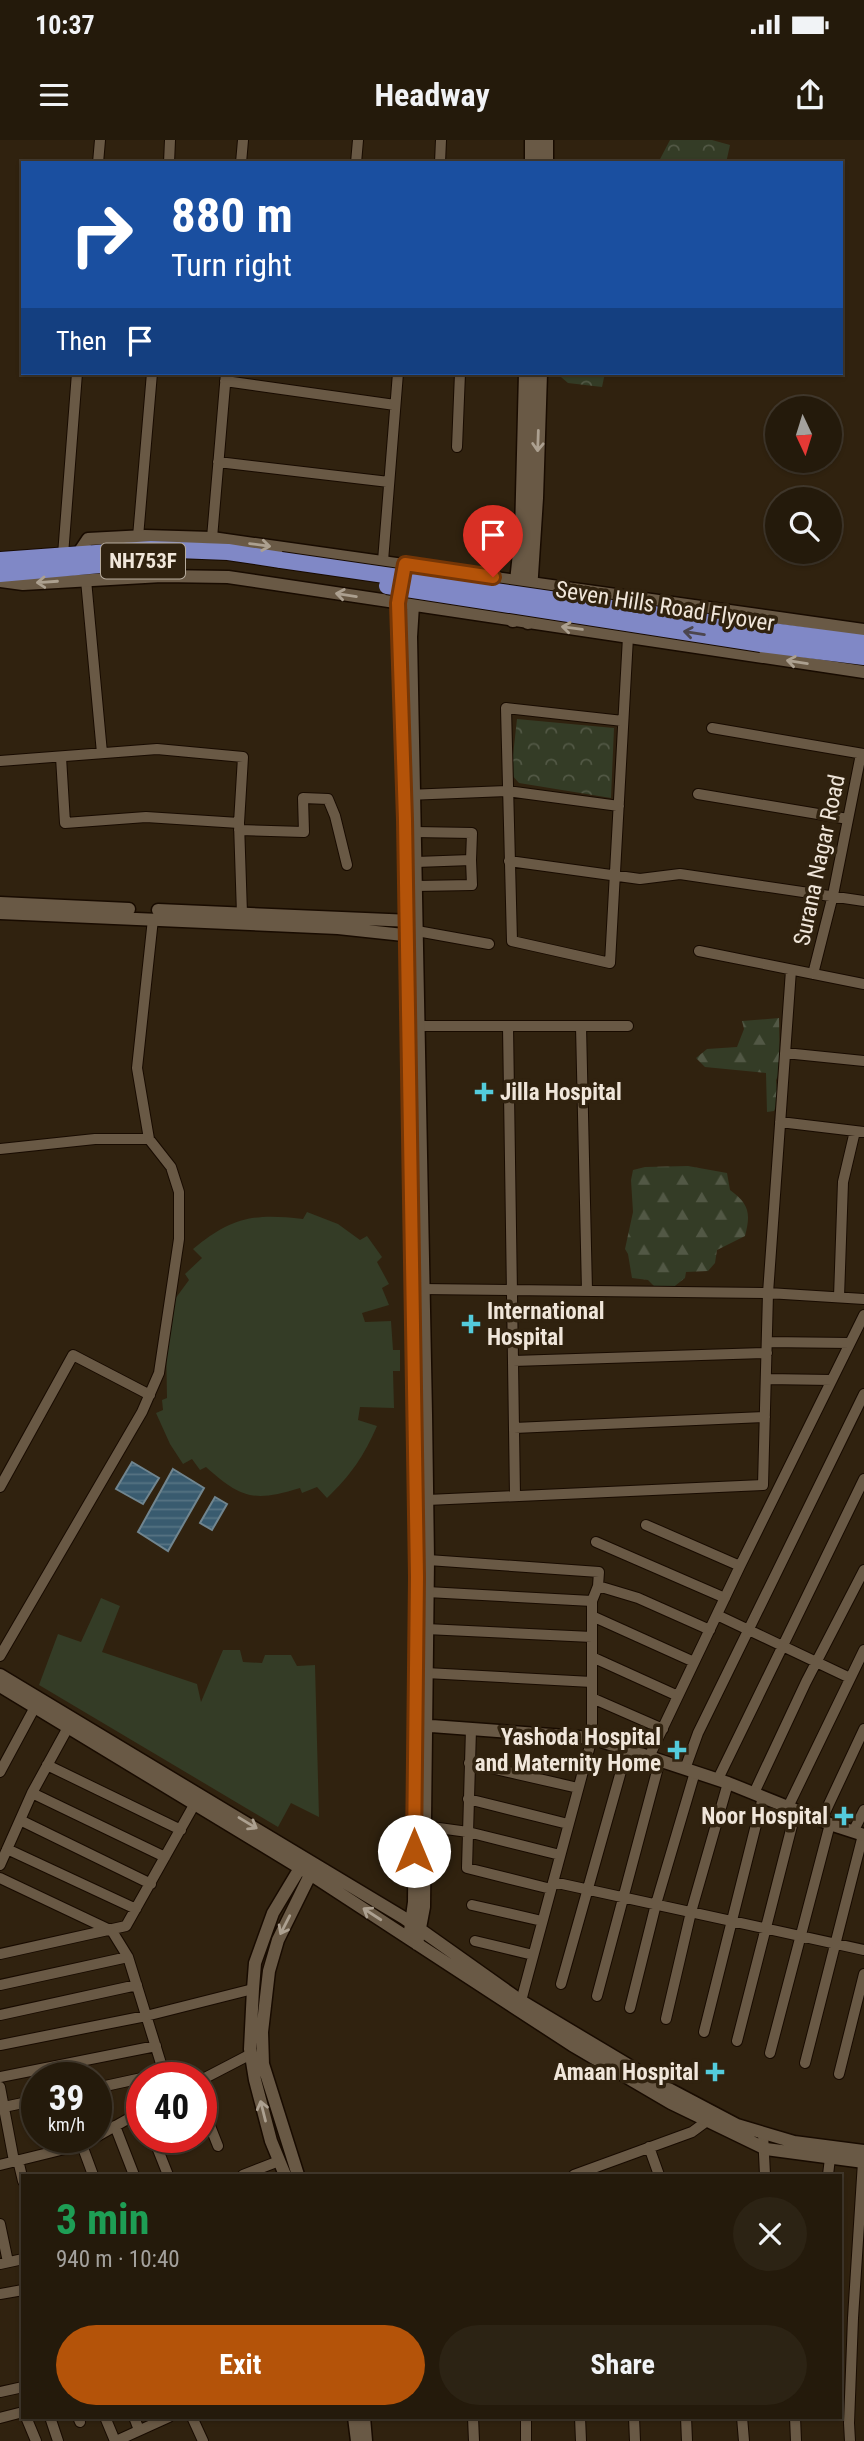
<!DOCTYPE html>
<html lang="en">
<head>
<meta charset="utf-8">
<style>
	body { margin:0; font-family:"Roboto Condensed",sans-serif; background:#2c2314; color:#f1f3f6; height:100vh; display:flex; flex-direction:column; font-size:26px; white-space:nowrap }
	* { box-sizing:border-box; margin:0 }
	p { font-size:23px; color:#a3a19d }
	.icon { flex:none; width:38px; height:38px; fill:none; stroke:currentColor; stroke-width:2; stroke-linecap:round; stroke-linejoin:round }
	.map { position:relative; flex:1; overflow:hidden }
	.drawer { position:absolute; left:21px; top:2034px; width:821px; height:245px; display:flex; flex-direction:column; background:#241a0b; border-radius:0px; box-shadow:0 2px 5px #0004,0 0 0 2px #41382c }
	.drawer>* { flex:none }
	.guide { position:absolute; left:21px; top:21px; width:822px; height:214px; border-radius:0px; box-shadow:0 2px 5px #0004,0 0 0 2px #41382c; background:#1a4fa0; color:#fff; overflow:hidden }
	.needle { width:46px; rotate:176deg }
	.buttons { position:absolute; left:765px; top:256px; display:grid; gap:14px }
	.buttons a { display:grid; place-items:center; width:77px; height:77px; border-radius:50%; background:#241a0b; box-shadow:0 2px 5px #0004,0 0 0 2px #41382c; font-size:35px }
	.speed { position:absolute; left:21px; top:1922px; display:flex; gap:14px; font-size:35px; font-weight:700; text-align:center }
	.speed>* { display:grid; place-content:center; width:91px; height:91px; border-radius:50%; background:#241a0b; box-shadow:0 2px 5px #0004,0 0 0 2px #41382c; line-height:1 }
	.speed small { font-size:18px; font-weight:400 }
	.speed .limit { border:10px solid #d22; background:#fff; color:#111 }
	.pin { position:absolute; display:grid; place-items:center; width:60px; height:60px; color:#fff; margin:-72px -30px; border-radius:50% 50% 50% 0; rotate:-45deg; box-shadow:0 0 7px #0007 }
	.pin .icon { rotate:45deg }
	.me { position:absolute; width:77px; margin:-38px; rotate:0deg; stroke-linejoin:round; filter:drop-shadow(0 0 5px #0008) }
	.turn { display:flex; align-items:center; gap:24px; height:147px; padding:0 35px; font-size:32px }
	.turn .icon { width:91px; height:91px; stroke-width:2.5 }
	.turn b { display:block; font-size:49px; line-height:60px }
	.then { display:flex; align-items:center; height:66px; padding:0 35px; background:#0003; gap:14px; font-size:26px }
	.round { display:grid; place-items:center; flex:none; width:74px; height:74px; border-radius:37px; background:#2c2314 }
	.headline { display:flex; align-items:center; justify-content:space-between; height:119px; padding:0 35px }
	h1 { font-size:42px; font-weight:700; line-height:52px; color:#1e9e55 }
	.primary-button { display:flex; gap:14px; margin-top:auto; padding:14px 35px }
	.primary-button a { flex:1; height:80px; border-radius:42px; background:#b45309; color:#fff; font-size:28px; font-weight:700; line-height:80px; text-align:center }
	.primary-button a+a { background:#2c2314; color:#f1f3f6 }
	.status { display:flex; justify-content:space-between; align-items:center; height:49px; padding:0 35px; background:#241a0b; direction:ltr }
	.status svg { height:19px; fill:currentColor }
	header { display:flex; justify-content:space-between; align-items:center; height:91px; padding:0 35px; background:#241a0b; font-size:32px; font-weight:700 }
	.map>svg:first-child { display:block }
</style>
</head>
<body>
<div class="status"><b>10:37</b><svg viewBox="0 0 49 12"><path d="M0 12V9h3v3zM5 12V6h3v6zM10 12V3h3v9zM15 12V0h3v12zM26 1h20v11H26zM47 4h2v5h-2z"/></svg></div>
<header><svg class="icon" aria-label="menu" viewBox="0 0 24 24"><path d="M4 6h16M4 12h16M4 18h16"/></svg>Headway<svg class="icon" aria-label="share" viewBox="0 0 24 24"><path d="M12 15V3M7 8l5-5 5 5M5 13v7h14v-7"/></svg></header>
<div class="map">
<svg width="864" height="2301" viewBox="0 0 864 2301">
	<defs>
		<pattern id="forest-firs" width="22" height="20" patternUnits="userSpaceOnUse" patternTransform="scale(1.75)"><rect width="22" height="20" fill="#343c26"/><path d="M5 1l3.5 6h-7zM16 11l3.5 6h-7z" fill="#525845"/></pattern>
		<pattern id="park-crowns" width="20" height="18" patternUnits="userSpaceOnUse" patternTransform="scale(1.75)"><rect width="20" height="18" fill="#343c26"/><path d="M2 6a3 3 0 1 1 6 0M12 15a3 3 0 1 1 6 0" fill="none" stroke="#525845"/></pattern>
		<pattern id="water-rules" width="6" height="5" patternUnits="userSpaceOnUse" patternTransform="scale(1.75)"><rect width="6" height="5" fill="#395b6f"/><path d="M0 2.5h6" fill="none" stroke="#567383"/></pattern>
	</defs>
	<rect width="100%" height="100%" fill="#30220f"/>
	<!-- forest -->
	<path fill="url(#forest-firs)" d="M 779,878 L 780,932 L 776,940 L 778,962 L 774,971 L 767,972 L 766,933 L 705,927 L 696,918 L 707,909 L 737,907 L 744,889 L 742,881 Z
		M 688,1026 L 727,1033 L 730,1050 C 749,1064 751,1073 745,1096 L 717,1110 L 715,1123 L 708,1131 L 686,1132 L 685,1138 L 671,1149 L 657,1149 L 648,1140 L 632,1138 L 628,1114 L 625,1109 L 633,1072 L 631,1040 L 633,1030 L 645,1027 Z"/>
	<!-- park -->
	<path fill="url(#park-crowns)" d="M 670,0 L 712,0 L 730,5 L 726,23 L 658,23 Z
		M 561,233 L 605,233 L 602,247 L 568,243 L 561,237 Z
		M 517,579 L 614,588 L 611,658 L 519,643 L 511,634 Z"/>
	<!-- garden -->
	<path fill="#343c26" d="M 307,1072 L 338,1084 L 360,1100 L 367,1096 L 382,1117 L 377,1122 L 389,1144 L 382,1148 L 389,1165 L 362,1173 L 365,1182 L 391,1181 L 393,1210 L 400,1210 L 400,1231 L 393,1231 L 394,1268 L 360,1267 L 358,1280 L 377,1286 C 364,1316 351,1335 327,1358 L 317,1347 L 302,1353 L 300,1348 C 254,1362 242,1359 206,1327 L 200,1330 L 192,1319 L 183,1324 L 170,1304 L 156,1273 L 163,1270 L 162,1260 L 167,1258 L 166,1204 L 175,1159 L 189,1140 L 185,1134 L 202,1118 L 193,1109 C 232,1077 254,1073 303,1079 Z
		M 101,1458 L 120,1466 L 102,1512 L 197,1544 L 201,1562 L 223,1510 L 240,1510 L 243,1522 L 262,1523 L 265,1515 L 291,1515 L 297,1526 L 315,1525 L 319,1677 L 291,1663 L 278,1687 L 39,1545 L 58,1494 L 81,1502 Z"/>
	<!-- water -->
	<path fill="url(#water-rules)" stroke="#70858f" stroke-width="2" d="M 132,1322 L 159,1338 L 143,1364 L 116,1349 Z
		M 173,1329 L 204,1348 L 168,1411 L 138,1392 Z
		M 215,1357 L 227,1364 L 212,1390 L 200,1383 Z"/>
	<g fill="none" stroke-linecap="round" stroke-linejoin="round">
		<!-- minor casing -->
		<g stroke="#180b00" stroke-width="12">
			<path id="minor" d="M 98,23 L 100,0
				M 169,23 L 170,0
				M 241,23 L 243,0
				M 356,23 L 358,0
				M 440,23 L 441,0
				M 225,241 L 395,265
				M 457,307 L 460,233
				M 218,322 L 389,342
				M 138,397 L 152,233
				M 212,398 L 226,233
				M 63,415 L 77,233
				M 383,421 L 398,233
				M 86,440 L 102,613
				M 623,581 L 506,568 L 512,801 L 610,823 L 628,497
				M 712,588 L 864,614
				M 61,617 L 65,683 L 146,677 L 239,683
				M 0,621 L 157,609 L 243,617 L 239,683 L 242,774
				M 698,654 L 848,679
				M 407,655 L 507,651 L 619,666
				M 239,690 L 304,692 L 303,658 L 328,659 L 335,676 L 347,725
				M 415,692 L 472,693 L 471,720
				M 509,721 L 640,739 L 680,734 L 864,761
				M 416,722 L 471,720 L 472,745 L 416,746
				M 417,791 L 489,804
				M 699,811 L 864,844
				M 813,834 L 833,755 L 861,614
				M 418,886 L 628,886
				M 508,886 L 515,1356
				M 581,886 L 587,1151
				M 785,913 L 864,921
				M 780,982 L 864,992
				M 0,1009 L 95,999 L 149,999
				M 420,1149 L 768,1153 L 864,1159
				M 839,1157 L 843,1042 L 855,991
				M 767,1202 L 850,1203
				M 513,1221 L 767,1213
				M 766,1239 L 832,1240
				M 514,1288 L 765,1277
				M 0,1347 L 73,1215 L 150,1255
				M 427,1360 L 763,1345 L 768,1153 L 791,830
				M 646,1385 L 740,1426
				M 596,1402 L 725,1458
				M 428,1420 L 599,1432 L 598,1446 L 592,1461 L 592,1598 L 521,1861
				M 598,1446 L 638,1458 L 710,1490
				M 427,1452 L 592,1461
				M 717,1475 L 850,1538
				M 592,1476 L 694,1522
				M 426,1489 L 592,1497
				M 0,1516 L 142,1272 L 159,1233 L 179,1099 L 179,1052 L 171,1027 L 149,999 L 137,928 L 153,779
				M 592,1517 L 678,1556
				M 426,1533 L 592,1542
				M 592,1558 L 663,1589
				M 471,1589 L 467,1728 L 551,1749
				M 649,1617 L 740,1426 L 864,1175
				M 469,1623 L 578,1648
				M 47,1625 L 181,1690
				M 685,1629 L 698,1593 L 864,1254
				M 0,1632 L 35,1567
				M 718,1639 L 864,1339
				M 32,1653 L 165,1717
				M 754,1653 L 806,1542 L 864,1430
				M 468,1659 L 568,1684
				M 788,1667 L 864,1510
				M 20,1680 L 151,1744
				M 821,1681 L 864,1589
				M 424,1686 L 468,1692 L 560,1715
				M 853,1692 L 864,1670
				M 7,1709 L 136,1769
				M 0,1725 L 32,1653 L 71,1582
				M 0,1738 L 112,1791 L 128,1817 L 163,1930 L 169,1937
				M 553,1742 L 864,1810
				M 472,1765 L 542,1781
				M 475,1801 L 533,1815
				M 0,1814 L 126,1786 L 198,1658
				M 561,1844 L 627,1610
				M 0,1845 L 128,1817
				M 597,1856 L 660,1620
				M 630,1868 L 656,1764 L 695,1632
				M 0,1875 L 137,1845
				M 666,1879 L 691,1772 L 728,1643
				M 704,1892 L 763,1657
				M 737,1901 L 796,1670
				M 0,1905 L 146,1876 L 253,1849
				M 770,1913 L 830,1684
				M 805,1923 L 863,1695
				M 839,1934 L 864,1834
				M 0,1937 L 156,1906
				M 146,1937 L 166,1933
				M 201,1940 L 251,1914
				M 0,1947 L 14,2021
				M 96,1948 L 142,1938
				M 201,1963 L 218,2006
				M 4,1967 L 37,1960
				M 115,1986 L 134,2035
				M 763,1993 L 765,2035
				M 79,1997 L 93,2035
				M 96,1997 L 142,1971
				M 153,1997 L 168,2035
				M 649,2007 L 659,2035
				M 18,2020 L 23,2041
				M 0,2025 L 81,2005 L 96,1997
				M 243,2035 L 279,2021
				M 574,2035 L 692,1992 L 707,1981
				M 828,2035 L 830,2018
				M 0,2084 L 8,2122
				M 0,2124 L 23,2119
				M 0,2154 L 23,2150
				M 0,2252 L 23,2247
				M 26,2277 L 36,2301
				M 50,2277 L 58,2301
				M 78,2277 L 80,2282
				M 105,2277 L 115,2301
				M 134,2277 L 139,2290
				M 192,2277 L 203,2301
				M 473,2277 L 474,2301
				M 526,2277 L 526,2301
				M 580,2277 L 581,2301
				M 634,2277 L 635,2301
				M 686,2277 L 687,2301
				M 742,2277 L 744,2301
				M 795,2277 L 796,2301
				M 0,2278 L 23,2272
				M 116,2301 L 169,2277
				M 850,2301 L 849,2283 L 853,2178 L 863,2022"/>
		</g>
		<!-- tertiary casing -->
		<g stroke="#180b00" stroke-width="15">
			<path id="tertiary" d="M 78,414 L 88,399 L 145,396 L 212,398 L 864,490
				M 405,424 L 398,462 L 404,655 L 417,1437 L 414,1762 L 409,1798
				M 0,441 L 23,444 L 162,436 L 228,437 L 864,532
				M 0,763 L 129,769
				M 158,770 L 412,781
				M 0,773 L 338,788 L 413,796
				M 0,1535 L 404,1778 L 521,1861 L 665,1947 L 737,1985 L 794,2002 L 864,2011
				M 0,1546 L 310,1734 L 572,1905 L 671,1963 L 766,2009 L 864,2022
				M 418,1585 L 592,1598 L 728,1643 L 830,1684 L 864,1695
				M 417,1804 L 424,1767 L 428,1420 L 426,1274 L 411,497 L 413,465 L 419,426
				M 285,2035 L 271,2001 L 255,1940 L 250,1909 L 253,1849 L 255,1823 L 273,1773 L 303,1723
				M 298,2035 L 263,1924 L 262,1892 L 269,1831 L 278,1800 L 314,1727
				M 354,2277 L 357,2301
				M 364,2277 L 366,2301"/>
		</g>
		<!-- secondary casing -->
		<g stroke="#180b00" stroke-width="17">
			<path id="secondary" d="M 532,23 L 532,0
				M 546,23 L 546,0
				M 513,480 L 522,394 L 526,233
				M 528,482 L 536,358 L 540,233"/>
		</g>
		<!-- trunk casing -->
		<g stroke="#180b00" stroke-width="18">
			<path id="trunk" d="M 0,420 L 151,409 L 228,412 L 281,420
				M 0,434 L 156,420 L 174,421
				M 764,490 L 864,503
				M 761,504 L 864,517"/>
		</g>
		<!-- minor -->
		<use href="#minor" stroke="#695945" stroke-width="10"/>
		<!-- tertiary -->
		<use href="#tertiary" stroke="#695945" stroke-width="12"/>
		<!-- secondary -->
		<use href="#secondary" stroke="#695945" stroke-width="14"/>
		<!-- trunk -->
		<use href="#trunk" stroke="#8088c6" stroke-width="16"/>
		<!-- trunk-bridge casing -->
		<g stroke="#180b00" stroke-width="18" stroke-linecap="butt">
			<path id="trunk-bridge" d="M 281,420 L 764,490
				M 387,446 L 761,504"/>
		</g>
		<!-- trunk-bridge -->
		<use href="#trunk-bridge" stroke="#8088c6" stroke-width="16"/>
	</g>
	<!-- one-way arrows -->
	<defs><path id="oneway-shaft" d="M-6 0H5M1.5-3L5.5 0L1.5 3" fill="none" stroke-width="1.6" stroke-linecap="round" stroke-linejoin="round" transform="scale(1.75)"/></defs>
	<g stroke="#aca090">
		<use href="#oneway-shaft" transform="translate(538 301) rotate(92)"/>
		<use href="#oneway-shaft" transform="translate(260 405) rotate(8)"/>
		<use href="#oneway-shaft" transform="translate(47 442) rotate(176)"/>
		<use href="#oneway-shaft" transform="translate(346 455) rotate(-171)"/>
		<use href="#oneway-shaft" transform="translate(572 488) rotate(-172)"/>
		<use href="#oneway-shaft" transform="translate(797 522) rotate(-171)"/>
		<use href="#oneway-shaft" transform="translate(248 1683) rotate(31)"/>
		<use href="#oneway-shaft" transform="translate(372 1774) rotate(-147)"/>
		<use href="#oneway-shaft" transform="translate(285 1785) rotate(117)"/>
		<use href="#oneway-shaft" transform="translate(263 1971) rotate(-104)"/>
	</g>
	<use stroke="#4c464f" href="#oneway-shaft" transform="translate(694 493) rotate(-171)"/>
	<g fill="none" stroke-linecap="round" stroke-linejoin="round">
		<!-- route casing -->
		<g stroke="#753606" stroke-width="18">
			<path id="route" d="M 414,1711 L 417,1437 L 405,680 L 398,463 L 405,424 L 493,437"/>
		</g>
		<!-- route -->
		<use href="#route" stroke="#b45309" stroke-width="12"/>
	</g>
	<!-- markers -->
	<g fill="#53cbdb" stroke="#30220f" stroke-width="2.5">
		<path d="M480.5 941.5h7v7h7v7h-7v7h-7v-7h-7v-7h7z"/>
		<path d="M467.5 1173.5h7v7h7v7h-7v7h-7v-7h-7v-7h7z"/>
		<path d="M673.5 1599.5h7v7h7v7h-7v7h-7v-7h-7v-7h7z"/>
		<path d="M840.5 1665.5h7v7h7v7h-7v7h-7v-7h-7v-7h7z"/>
		<path d="M711.5 1921.5h7v7h7v7h-7v7h-7v-7h-7v-7h7z"/>
	</g>
	<g text-anchor="middle" stroke-width="7" stroke-linejoin="round" paint-order="stroke">
		<!-- shield labels -->
		<rect fill="#30220f" stroke="#b6ab9d" stroke-width="2" x="101" y="403.5" width="84" height="35" rx="5"/>
		<g font-size="21" font-weight="bold" fill="#f0e6da">
			<text x="143" y="428">NH753F</text>
		</g>
		<!-- street labels -->
		<g font-size="23" fill="#f0e6da" stroke="#30220f">
			<text transform="translate(665 466) rotate(9)" y="8">Seven Hills Road Flyover</text>
			<text transform="translate(819 720) rotate(-78)" y="8">Surana Nagar Road</text>
		</g>
		<!-- poi labels -->
		<g font-size="23" font-weight="bold" fill="#f0e6da" stroke="#30220f" text-anchor="end">
			<text x="500" y="960" text-anchor="start">Jilla Hospital</text>
			<text x="487" y="1179" text-anchor="start">International<tspan x="487" dy="26">Hospital</tspan></text>
			<text x="661" y="1605">Yashoda Hospital<tspan x="661" dy="26">and Maternity Home</tspan></text>
			<text x="828" y="1684">Noor Hospital</text>
			<text x="699" y="1940">Amaan Hospital</text>
		</g>
	</g>
</svg>
<div class="buttons">
<a><svg class="needle" viewBox="-14 -14 28 28"><path d="M0-13l5 13h-10z" fill="#e53935"/><path d="M0 13l5-13h-10z" fill="#a3a19d"/></svg></a>
<a><svg class="icon" aria-label="search" viewBox="0 0 24 24"><circle cx="10" cy="10" r="6"/><path d="M15 15l6 6"/></svg></a>
</div>
<div class="speed"><div>39<small>km/h</small></div><div class="limit">40</div></div>
<div class="pin" style="left:493px;top:437px;background:#d93025"><svg class="icon" aria-label="arrive" viewBox="0 0 24 24"><path d="M6 21V4h12l-3 4 3 4H6"/></svg></div>
<svg class="me" style="left:414px;top:1711px" viewBox="-20 -20 40 40"><circle r="19" fill="#fff"/><path d="M0-13L10 11 0 6-10 11z" fill="#b45309"/></svg>
<div class="guide">
<div class="turn"><svg class="icon" aria-label="right" viewBox="0 0 24 24"><path d="M7 20v-9h11M14 6l5 5-5 5"/></svg><div><b>880 m</b>Turn right</div></div>
<div class="then">Then<svg class="icon" aria-label="arrive" viewBox="0 0 24 24"><path d="M6 21V4h12l-3 4 3 4H6"/></svg></div>
</div>
<section class="drawer">
<div class="headline"><div><h1>3 min</h1><p>940 m · 10:40</p></div><a class="round"><svg class="icon" aria-label="close" viewBox="0 0 24 24"><path d="M6 6l12 12M18 6L6 18"/></svg></a></div>
<div class="primary-button"><a>Exit</a><a>Share</a></div>
</section>
</div>
</body>
</html>
